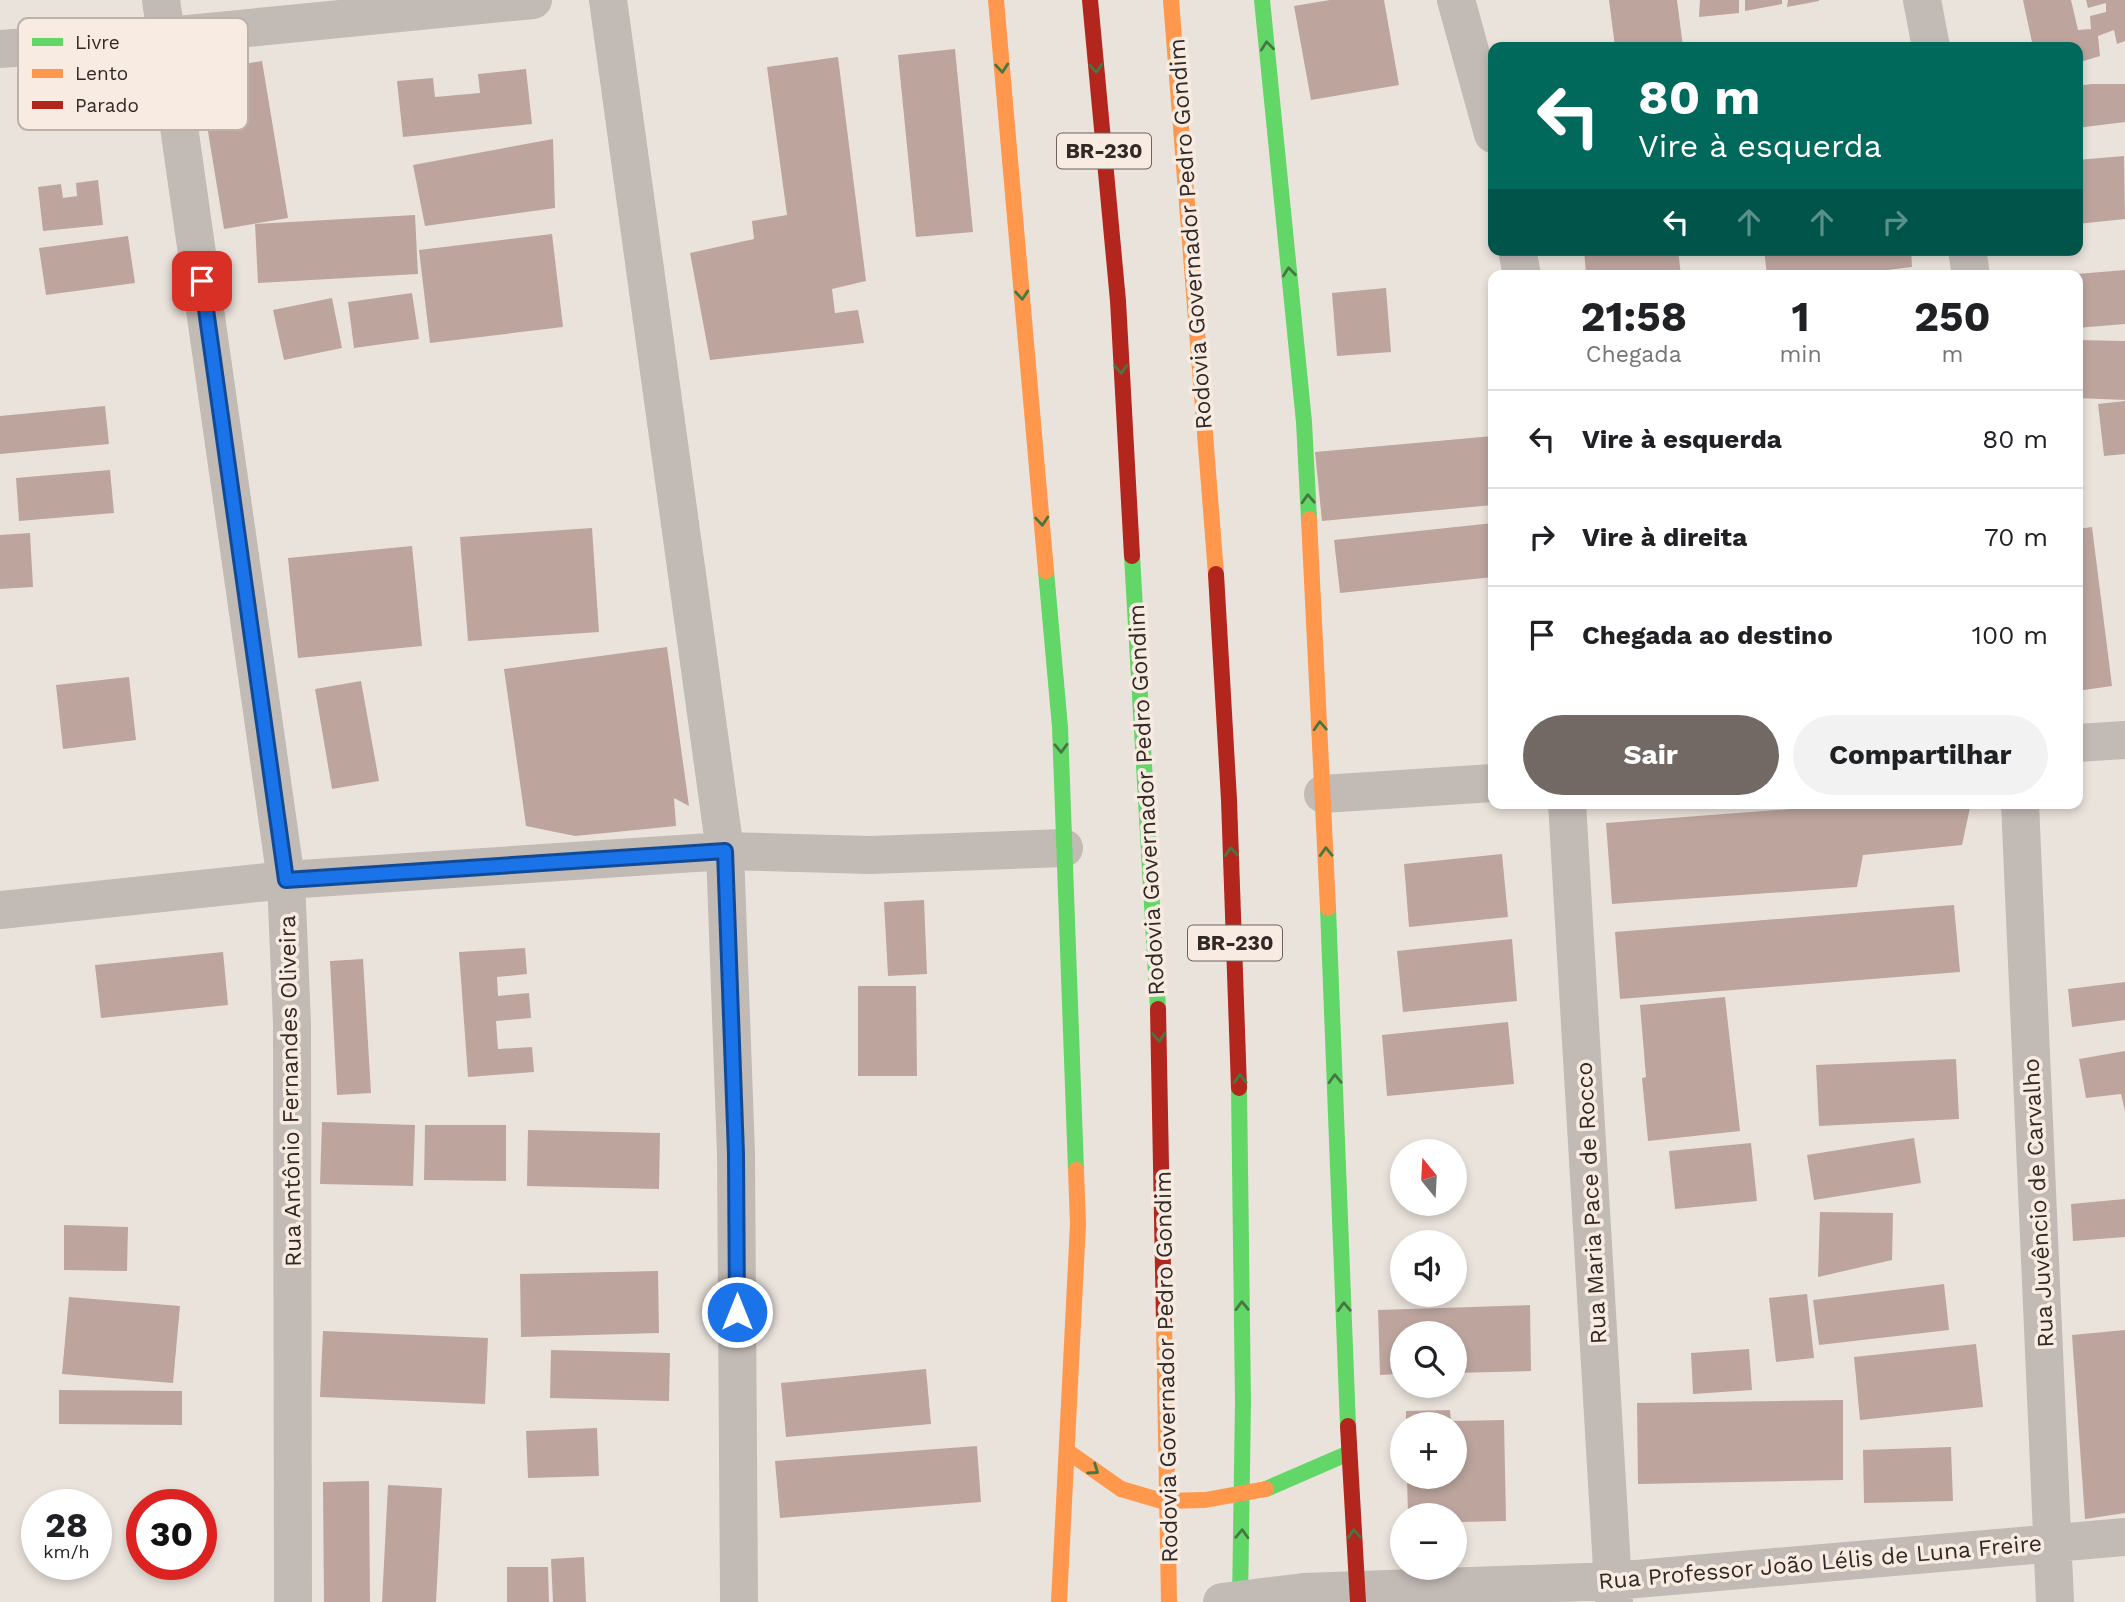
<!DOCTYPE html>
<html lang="pt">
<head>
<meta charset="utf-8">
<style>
	body { margin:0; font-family:"Work Sans",sans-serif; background:#f2f2f2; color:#202124; height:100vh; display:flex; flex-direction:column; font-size:26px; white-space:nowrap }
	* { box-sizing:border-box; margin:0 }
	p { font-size:23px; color:#757577 }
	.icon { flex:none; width:38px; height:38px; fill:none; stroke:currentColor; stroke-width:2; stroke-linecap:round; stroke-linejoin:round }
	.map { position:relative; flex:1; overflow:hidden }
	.side { position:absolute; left:1488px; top:270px; width:595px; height:539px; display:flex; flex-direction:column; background:#fff; border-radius:14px; box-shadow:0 4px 10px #0003 }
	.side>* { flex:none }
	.top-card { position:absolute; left:1488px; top:42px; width:595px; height:214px; border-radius:14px; box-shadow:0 4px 10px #0003; background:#00695c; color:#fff; overflow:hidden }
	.needle { width:46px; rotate:342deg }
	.controls { position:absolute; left:1390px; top:1139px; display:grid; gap:14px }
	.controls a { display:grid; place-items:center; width:77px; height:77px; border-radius:50%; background:#fff; box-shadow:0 4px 10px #0003; font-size:35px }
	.speed { position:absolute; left:21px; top:1489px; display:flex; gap:14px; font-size:35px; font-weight:700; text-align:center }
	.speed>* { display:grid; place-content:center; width:91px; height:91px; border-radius:50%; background:#fff; box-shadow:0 4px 10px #0003; line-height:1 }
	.speed small { font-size:18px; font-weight:400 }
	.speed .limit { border:10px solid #d22; background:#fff; color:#111 }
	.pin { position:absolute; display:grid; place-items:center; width:60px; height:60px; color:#fff; margin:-30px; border-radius:14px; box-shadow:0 4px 10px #0006 }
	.me { position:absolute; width:77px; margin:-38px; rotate:0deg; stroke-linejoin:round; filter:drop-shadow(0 0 5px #0008) }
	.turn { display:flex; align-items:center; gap:24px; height:147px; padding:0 35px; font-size:32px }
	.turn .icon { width:91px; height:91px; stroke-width:2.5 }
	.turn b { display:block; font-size:49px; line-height:60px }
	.lanes { display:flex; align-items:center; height:66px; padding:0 35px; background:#0003; justify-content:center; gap:35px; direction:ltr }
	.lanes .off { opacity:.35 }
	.eta { display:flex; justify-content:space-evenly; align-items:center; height:119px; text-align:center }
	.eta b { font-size:42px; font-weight:700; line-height:49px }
	.button { display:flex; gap:14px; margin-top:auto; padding:14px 35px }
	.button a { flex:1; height:80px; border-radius:42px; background:#726965; color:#fff; font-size:28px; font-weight:700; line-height:80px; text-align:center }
	.button a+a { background:#f2f2f2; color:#202124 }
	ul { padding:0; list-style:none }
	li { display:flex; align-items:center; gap:21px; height:98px; padding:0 35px; border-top:2px solid #e0e0e0 }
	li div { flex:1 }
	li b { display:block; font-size:26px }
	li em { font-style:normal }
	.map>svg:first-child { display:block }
</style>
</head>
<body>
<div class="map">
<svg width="2125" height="1602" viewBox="0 0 2125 1602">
	<rect width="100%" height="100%" fill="#eae3dc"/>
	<!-- building -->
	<path fill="#bda59e" d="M 1330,0 L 1384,0 L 1399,85 L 1311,100 L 1294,6 Z
		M 1609,0 L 1677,0 L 1683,47 L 1615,47 Z
		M 1700,0 L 1739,0 L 1739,13 L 1699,17 Z
		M 1745,0 L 1782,0 L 1782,4 L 1745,11 Z
		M 1788,0 L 1819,0 L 1819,1 L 1787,7 Z
		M 2023,0 L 2071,0 L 2078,30 L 2091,29 L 2090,16 L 2106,12 L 2106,3 L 2088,8 L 2086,0 L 2125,0 L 2125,41 L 2117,44 L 2114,30 L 2098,36 L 2100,56 L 2077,63 L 2077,47 L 2033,47 Z
		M 955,49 L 973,232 L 916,237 L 898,55 Z
		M 838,57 L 866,281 L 832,289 L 835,313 L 858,310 L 864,343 L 710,360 L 690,253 L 754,239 L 752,221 L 787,215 L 767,67 Z
		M 262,61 L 288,218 L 224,229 L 198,71 Z
		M 526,69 L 532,124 L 403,137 L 397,81 L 433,78 L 435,97 L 480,93 L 478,74 Z
		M 2092,84 L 2125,84 L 2125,122 L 2077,128 L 2077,86 Z
		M 553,139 L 555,208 L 425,226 L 413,165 Z
		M 2124,156 L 2125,219 L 2077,224 L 2077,160 Z
		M 98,180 L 103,225 L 43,231 L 38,187 L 61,184 L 63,198 L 77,196 L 76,183 Z
		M 415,215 L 418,274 L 258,283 L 255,224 Z
		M 552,234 L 563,327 L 430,343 L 419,250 Z
		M 128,236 L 135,283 L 46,295 L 39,248 Z
		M 1584,250 L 1678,250 L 1681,275 L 1586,275 Z
		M 1764,250 L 1911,250 L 1912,267 L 1847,275 L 1767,275 Z
		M 2125,270 L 2125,324 L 2077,328 L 2077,274 Z
		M 1386,288 L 1391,352 L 1337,356 L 1332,293 Z
		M 412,293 L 419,339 L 354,348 L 348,302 Z
		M 332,298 L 342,348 L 284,360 L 273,310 Z
		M 2077,340 L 2125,341 L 2125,400 L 2077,398 Z
		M 2125,401 L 2125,454 L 2104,456 L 2098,404 Z
		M 105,406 L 109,444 L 0,454 L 0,416 Z
		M 1493,436 L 1493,505 L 1322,521 L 1315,452 Z
		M 110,470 L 114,513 L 19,521 L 16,478 Z
		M 1493,523 L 1493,577 L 1340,593 L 1334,540 Z
		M 2092,527 L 2112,686 L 2077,691 L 2077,529 Z
		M 592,528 L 599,632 L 468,641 L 460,537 Z
		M 30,533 L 33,587 L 0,589 L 0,535 Z
		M 412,546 L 422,646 L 298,658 L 288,558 Z
		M 667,647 L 689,806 L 674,798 L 676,826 L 575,836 L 526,826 L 504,669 Z
		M 129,677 L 136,740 L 63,749 L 56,685 Z
		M 361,681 L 379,781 L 332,789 L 315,689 Z
		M 1871,803 L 1971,803 L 1962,845 L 1863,855 L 1857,887 L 1612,904 L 1606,823 Z
		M 1502,854 L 1508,917 L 1409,927 L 1404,864 Z
		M 924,900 L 927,974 L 888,976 L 884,902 Z
		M 1954,905 L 1960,972 L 1620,999 L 1615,932 Z
		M 1512,939 L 1517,1001 L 1403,1012 L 1397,951 Z
		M 525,948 L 527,974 L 497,977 L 498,996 L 529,993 L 531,1018 L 496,1021 L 498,1049 L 532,1047 L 534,1072 L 468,1077 L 459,952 Z
		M 223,952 L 228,1005 L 101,1018 L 95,965 Z
		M 363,959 L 371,1093 L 337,1095 L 330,961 Z
		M 2125,982 L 2125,1020 L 2072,1027 L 2068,989 Z
		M 858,986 L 916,986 L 917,1076 L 858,1076 Z
		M 1725,997 L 1740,1131 L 1648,1141 L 1642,1078 L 1646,1077 L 1640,1005 Z
		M 1508,1022 L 1514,1084 L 1387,1096 L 1382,1035 Z
		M 2125,1051 L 2125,1111 L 2121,1094 L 2086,1098 L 2079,1059 Z
		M 1956,1059 L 1959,1119 L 1819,1126 L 1816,1065 Z
		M 322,1122 L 415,1125 L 413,1186 L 320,1184 Z
		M 425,1125 L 506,1125 L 506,1181 L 424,1180 Z
		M 528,1130 L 660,1133 L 659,1189 L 527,1186 Z
		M 1914,1138 L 1921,1183 L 1814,1200 L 1807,1155 Z
		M 1751,1143 L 1757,1201 L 1675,1209 L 1669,1151 Z
		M 2125,1199 L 2125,1237 L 2073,1241 L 2071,1204 Z
		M 1820,1212 L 1893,1213 L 1892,1260 L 1818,1277 Z
		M 64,1225 L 128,1227 L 127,1271 L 64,1270 Z
		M 658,1271 L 659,1333 L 521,1337 L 520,1274 Z
		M 1944,1284 L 1949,1330 L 1819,1345 L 1813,1300 Z
		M 1807,1294 L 1814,1358 L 1776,1362 L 1769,1298 Z
		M 69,1297 L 180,1306 L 173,1383 L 62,1374 Z
		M 1530,1305 L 1531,1371 L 1454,1373 L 1454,1334 L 1402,1334 L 1402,1360 L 1396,1360 L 1396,1374 L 1380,1375 L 1378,1310 Z
		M 2125,1330 L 2125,1513 L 2085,1519 L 2072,1335 Z
		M 323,1331 L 488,1338 L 485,1404 L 320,1397 Z
		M 1976,1344 L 1983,1407 L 1860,1420 L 1854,1357 Z
		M 1749,1349 L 1752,1390 L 1693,1394 L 1691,1353 Z
		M 551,1350 L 670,1353 L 669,1401 L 550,1398 Z
		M 926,1369 L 931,1424 L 786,1437 L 781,1383 Z
		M 59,1390 L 182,1391 L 182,1425 L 59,1424 Z
		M 1843,1400 L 1843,1480 L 1638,1484 L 1637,1403 Z
		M 1450,1410 L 1451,1421 L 1504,1420 L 1506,1521 L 1461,1522 L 1461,1536 L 1454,1536 L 1454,1516 L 1408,1516 L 1407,1477 L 1454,1477 L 1454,1424 L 1406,1424 L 1406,1411 Z
		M 597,1428 L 599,1476 L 528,1478 L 526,1431 Z
		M 977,1446 L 981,1502 L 780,1518 L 775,1461 Z
		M 1951,1447 L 1953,1501 L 1864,1503 L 1863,1450 Z
		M 369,1481 L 370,1602 L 324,1602 L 323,1482 Z
		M 388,1485 L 442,1488 L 436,1602 L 382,1602 Z
		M 584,1557 L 586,1602 L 553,1602 L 551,1559 Z
		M 507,1567 L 548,1567 L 549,1602 L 507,1602 Z"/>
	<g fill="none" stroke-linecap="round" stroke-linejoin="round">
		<!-- street -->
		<path stroke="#c2bab5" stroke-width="38" d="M 161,0 L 286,880 L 292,1023 L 293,1602
			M 608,0 L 725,851 L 736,1154 L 739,1602
			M 1456,0 L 1493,134
			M 1922,0 L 1931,47
			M 0,49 L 167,36 L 533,0
			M 1517,250 L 1522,275
			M 1967,250 L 1971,275
			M 2077,743 L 2125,740
			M 1323,794 L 1493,783
			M 1567,803 L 1614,1602
			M 2020,803 L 2055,1602
			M 0,910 L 286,880 L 725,851 L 870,855 L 1064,848
			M 1304,1592 L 1613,1581 L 2125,1537"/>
		<!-- fast -->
		<path stroke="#63d668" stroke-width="16" d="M 1262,0 L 1304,422 L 1309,519
			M 1132,556 L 1158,1009
			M 1046,571 L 1060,727 L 1076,1170
			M 1328,908 L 1348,1426
			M 1239,1088 L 1243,1402 L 1240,1602
			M 1266,1489 L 1349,1453"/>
		<!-- slow -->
		<path stroke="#ff974d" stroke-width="16" d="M 996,0 L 1046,571
			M 1171,0 L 1216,574
			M 1309,519 L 1328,908
			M 1164,1322 L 1169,1602
			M 1067,1451 L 1121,1489
			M 1059,1602 L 1078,1224 L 1076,1170"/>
		<!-- jam -->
		<path stroke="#b3261e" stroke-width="16" d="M 1090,0 L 1118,301 L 1132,556
			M 1216,574 L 1229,800 L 1239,1088
			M 1158,1009 L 1164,1322
			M 1348,1426 L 1358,1602"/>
		<!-- street-bridge -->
		<path stroke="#c2bab5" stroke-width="38" d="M 1222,1602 L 1304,1592"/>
		<!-- slow-bridge -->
		<path stroke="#ff974d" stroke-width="16" d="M 1121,1489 L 1162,1501 L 1205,1500 L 1266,1489"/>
	</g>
	<!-- one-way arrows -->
	<defs><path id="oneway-chevron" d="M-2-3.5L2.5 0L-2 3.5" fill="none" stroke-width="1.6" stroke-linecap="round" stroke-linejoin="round" transform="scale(1.75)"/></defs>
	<g stroke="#487643">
		<use href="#oneway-chevron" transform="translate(1267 46) rotate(-96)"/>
		<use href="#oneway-chevron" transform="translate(1002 68) rotate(85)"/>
		<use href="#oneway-chevron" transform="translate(1096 68) rotate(85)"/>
		<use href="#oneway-chevron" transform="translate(1289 272) rotate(-96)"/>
		<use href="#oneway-chevron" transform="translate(1022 295) rotate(85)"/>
		<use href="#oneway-chevron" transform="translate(1121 369) rotate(87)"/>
		<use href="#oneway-chevron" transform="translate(1308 499) rotate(-93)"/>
		<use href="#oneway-chevron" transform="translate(1042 521) rotate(85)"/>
		<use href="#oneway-chevron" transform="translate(1320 726) rotate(-93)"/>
		<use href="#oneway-chevron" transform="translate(1061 748) rotate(88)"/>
		<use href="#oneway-chevron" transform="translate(1231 852) rotate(-93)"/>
		<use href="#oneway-chevron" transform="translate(1326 852) rotate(-92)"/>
		<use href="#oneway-chevron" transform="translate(1159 1037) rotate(87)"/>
		<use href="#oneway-chevron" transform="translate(1240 1079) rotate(-91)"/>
		<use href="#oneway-chevron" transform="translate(1335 1079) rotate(-92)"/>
		<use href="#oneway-chevron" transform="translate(1242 1306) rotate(-91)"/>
		<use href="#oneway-chevron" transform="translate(1344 1307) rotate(-92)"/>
		<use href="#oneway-chevron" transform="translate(1094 1470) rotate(35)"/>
		<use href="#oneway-chevron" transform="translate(1242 1534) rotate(-88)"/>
		<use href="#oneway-chevron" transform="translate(1354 1534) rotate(-94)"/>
	</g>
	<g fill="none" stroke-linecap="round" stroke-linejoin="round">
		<!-- route casing -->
		<g stroke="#114b97" stroke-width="18">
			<path id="route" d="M 202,281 L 286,880 L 725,851 L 736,1154 L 737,1312"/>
		</g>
		<!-- route -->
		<use href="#route" stroke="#1a73e8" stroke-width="12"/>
	</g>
	<g text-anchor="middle" stroke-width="7" stroke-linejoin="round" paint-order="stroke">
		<!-- shield labels -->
		<g fill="#f8ece2" stroke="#6d635e" stroke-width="2">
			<rect x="1057" y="133.5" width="94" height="35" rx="5"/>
			<rect x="1188" y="925.5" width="94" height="35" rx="5"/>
		</g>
		<g font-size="21" font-weight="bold" fill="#322825">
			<text x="1104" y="158">BR-230</text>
			<text x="1235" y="950">BR-230</text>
		</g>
		<!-- street labels -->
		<g font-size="23" fill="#322825" stroke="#f8ece2">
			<text transform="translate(1190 234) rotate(-94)" y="8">Rodovia Governador Pedro Gondim</text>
			<text transform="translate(1146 800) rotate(-93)" y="8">Rodovia Governador Pedro Gondim</text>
			<text transform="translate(290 1091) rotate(-91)" y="8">Rua Antônio Fernandes Oliveira</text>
			<text transform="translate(1591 1203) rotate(-93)" y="8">Rua Maria Pace de Rocco</text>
			<text transform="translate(2038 1203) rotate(-93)" y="8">Rua Juvêncio de Carvalho</text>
			<text transform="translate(1166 1367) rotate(-91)" y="8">Rodovia Governador Pedro Gondim</text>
			<text transform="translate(1820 1562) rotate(-5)" y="8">Rua Professor João Lélis de Luna Freire</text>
		</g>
	</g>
	<!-- legend -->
	<rect x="18" y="18" width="230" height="112" rx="10" fill="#f8ece2" stroke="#bdb1a9" stroke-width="2"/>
	<rect x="32" y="38" width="31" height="8" fill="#63d668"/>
	<rect x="32" y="69" width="31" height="9" fill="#ff974d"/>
	<rect x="32" y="101" width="31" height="8" fill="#b3261e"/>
	<g font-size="19" fill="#322825">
		<text x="75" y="49">Livre</text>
		<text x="75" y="80">Lento</text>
		<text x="75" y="112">Parado</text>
	</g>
</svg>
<div class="controls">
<a><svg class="needle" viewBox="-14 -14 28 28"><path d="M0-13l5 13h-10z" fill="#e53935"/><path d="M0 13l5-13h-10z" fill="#757577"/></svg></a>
<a><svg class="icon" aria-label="sound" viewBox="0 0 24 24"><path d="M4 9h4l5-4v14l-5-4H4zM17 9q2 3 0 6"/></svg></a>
<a><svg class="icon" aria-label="search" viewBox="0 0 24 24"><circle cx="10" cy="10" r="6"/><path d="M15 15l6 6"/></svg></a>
<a>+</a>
<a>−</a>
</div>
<div class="speed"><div>28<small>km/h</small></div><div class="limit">30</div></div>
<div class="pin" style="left:202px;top:281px;background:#d93025"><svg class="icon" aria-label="arrive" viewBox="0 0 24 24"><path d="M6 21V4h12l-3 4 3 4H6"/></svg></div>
<svg class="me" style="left:737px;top:1312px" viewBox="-20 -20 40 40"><circle r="17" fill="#1a73e8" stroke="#fff" stroke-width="3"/><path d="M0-11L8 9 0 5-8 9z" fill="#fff"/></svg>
<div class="top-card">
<div class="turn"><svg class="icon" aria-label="left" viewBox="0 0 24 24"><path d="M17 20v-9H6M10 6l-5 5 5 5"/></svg><div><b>80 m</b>Vire à esquerda</div></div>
<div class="lanes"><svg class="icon" aria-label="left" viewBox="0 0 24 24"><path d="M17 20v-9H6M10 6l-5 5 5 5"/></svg><svg class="icon off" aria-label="ahead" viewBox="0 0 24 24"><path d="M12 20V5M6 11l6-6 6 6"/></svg><svg class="icon off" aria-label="ahead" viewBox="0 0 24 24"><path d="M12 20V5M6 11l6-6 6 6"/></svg><svg class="icon off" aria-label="right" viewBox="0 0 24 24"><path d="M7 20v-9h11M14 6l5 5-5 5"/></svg></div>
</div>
<section class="side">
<div class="eta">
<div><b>21:58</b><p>Chegada</p></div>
<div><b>1</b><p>min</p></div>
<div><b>250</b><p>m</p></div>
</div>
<ul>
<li><svg class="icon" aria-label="left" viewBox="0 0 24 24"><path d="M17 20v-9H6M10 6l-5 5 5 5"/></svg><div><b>Vire à esquerda</b></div><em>80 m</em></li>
<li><svg class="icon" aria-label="right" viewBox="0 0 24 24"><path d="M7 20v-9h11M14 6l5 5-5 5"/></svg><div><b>Vire à direita</b></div><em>70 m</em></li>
<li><svg class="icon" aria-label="arrive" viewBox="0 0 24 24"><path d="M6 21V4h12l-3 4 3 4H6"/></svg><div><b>Chegada ao destino</b></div><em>100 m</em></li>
</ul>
<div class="button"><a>Sair</a><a>Compartilhar</a></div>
</section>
</div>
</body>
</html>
